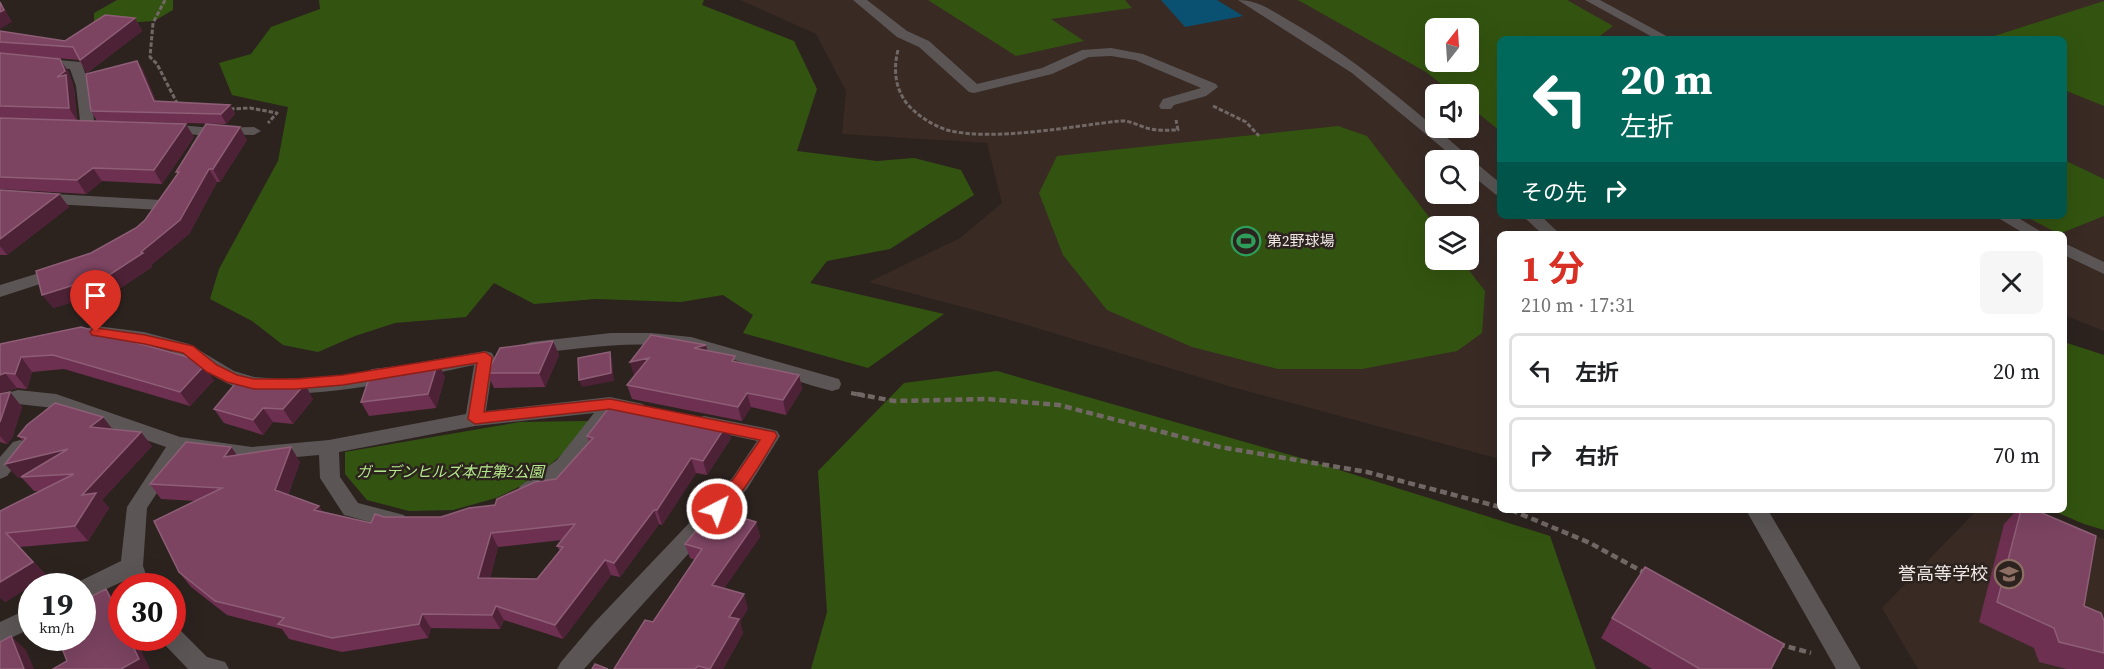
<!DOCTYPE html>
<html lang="ja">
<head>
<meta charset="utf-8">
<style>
	body { margin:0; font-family:"Source Serif 4","Noto Sans JP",serif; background:#f6f6f6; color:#202124; height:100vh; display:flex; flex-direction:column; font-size:22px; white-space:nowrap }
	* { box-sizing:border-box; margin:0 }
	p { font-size:20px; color:#757577 }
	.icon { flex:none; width:33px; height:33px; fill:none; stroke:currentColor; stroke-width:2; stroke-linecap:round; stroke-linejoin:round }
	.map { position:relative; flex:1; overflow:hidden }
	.drawer { position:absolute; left:1497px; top:231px; width:570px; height:282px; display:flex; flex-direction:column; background:#fff; border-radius:9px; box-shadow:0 6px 24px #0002 }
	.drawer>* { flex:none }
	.guide { position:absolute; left:1497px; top:36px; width:570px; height:183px; border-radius:9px; box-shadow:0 6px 24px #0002; background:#00695c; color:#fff; overflow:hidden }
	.needle { width:39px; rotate:17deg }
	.controls { position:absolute; left:1425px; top:18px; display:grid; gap:12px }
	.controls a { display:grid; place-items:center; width:54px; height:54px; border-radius:9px; background:#fff; box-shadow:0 6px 24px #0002; font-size:30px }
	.speed { position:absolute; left:18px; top:573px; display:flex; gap:12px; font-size:30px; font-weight:700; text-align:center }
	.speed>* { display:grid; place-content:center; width:78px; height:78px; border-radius:50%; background:#fff; box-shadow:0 6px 24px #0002; line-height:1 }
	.speed small { font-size:15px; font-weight:400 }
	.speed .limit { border:9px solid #d22; background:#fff; color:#111 }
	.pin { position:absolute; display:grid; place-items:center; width:51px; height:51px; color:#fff; margin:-62px -26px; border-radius:50% 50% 50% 0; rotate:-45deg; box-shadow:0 0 6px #0007 }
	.pin .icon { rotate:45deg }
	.me { position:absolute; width:66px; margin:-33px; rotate:41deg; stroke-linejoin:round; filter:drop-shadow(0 0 4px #0008) }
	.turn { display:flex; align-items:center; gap:21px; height:126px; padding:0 24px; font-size:27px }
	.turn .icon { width:78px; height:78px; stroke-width:2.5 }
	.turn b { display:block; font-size:42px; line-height:51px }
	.then { display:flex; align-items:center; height:57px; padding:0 24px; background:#0003; gap:12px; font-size:22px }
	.round { display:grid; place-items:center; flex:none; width:63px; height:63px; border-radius:9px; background:#f6f6f6 }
	.head { display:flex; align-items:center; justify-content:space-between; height:102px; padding:0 24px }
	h1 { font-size:36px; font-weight:700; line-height:45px; color:#d93025 }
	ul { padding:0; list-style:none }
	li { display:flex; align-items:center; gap:18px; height:75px; margin:0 12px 9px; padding:0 12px; border:3px solid #e0e0e0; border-radius:9px }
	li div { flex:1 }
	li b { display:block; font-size:22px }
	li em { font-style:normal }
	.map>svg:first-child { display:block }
</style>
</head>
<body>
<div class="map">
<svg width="2104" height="669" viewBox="0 0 2104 669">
	<rect width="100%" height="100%" fill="#2c231f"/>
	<!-- built -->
	<path fill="#392a24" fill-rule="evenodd" d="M 740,0 L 2104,0 L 2104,331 L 2064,315 L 2064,234 L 1500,234 L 1500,459 L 1232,387 L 1000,317 L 869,282 L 960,238 L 1002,203 L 987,143 L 842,134 L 846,91 L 816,34 ZM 1436,28 L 1468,28 L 1468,62 L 1436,62 ZM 1500,39 L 2064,39 L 2064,216 L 1500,216 ZM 1436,94 L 1468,94 L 1468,128 L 1436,128 ZM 1436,160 L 1468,160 L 1468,194 L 1436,194 ZM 1436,226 L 1468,226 L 1468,260 L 1436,260 Z
		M 1977,510 L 2017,510 L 2104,539 L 2104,669 L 1918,669 L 1882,608 Z"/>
	<!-- green -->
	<path fill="#335410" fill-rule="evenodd" d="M 117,0 L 173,0 L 173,10 L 154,21 L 94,25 L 94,13 Z
		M 319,0 L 704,0 L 702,5 L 794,41 L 817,89 L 797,151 L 877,161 L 914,158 L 961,170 L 974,195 L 890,249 L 827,261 L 810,283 L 944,314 L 868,368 L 743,333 L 753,315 L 723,295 L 681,302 L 596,299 L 534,304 L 494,283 L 466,317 L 395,323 L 355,336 L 318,352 L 283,345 L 252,321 L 210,299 L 219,269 L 278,161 L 288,107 L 232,95 L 219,63 L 251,54 L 271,27 L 320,9 Z
		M 928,0 L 1125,0 L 1132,8 L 1051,19 L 1084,41 L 1016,56 Z
		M 1298,0 L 1567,0 L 1613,26 L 1596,39 L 1500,39 L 1500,131 L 1469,106 L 1468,94 L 1454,94 L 1426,72 ZM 1436,28 L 1468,28 L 1468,62 L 1436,62 Z
		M 2104,1 L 2104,106 L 2064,90 L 2064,39 L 1985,39 Z
		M 1338,126 L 1367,136 L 1436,226 L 1436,260 L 1461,260 L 1485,291 L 1482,333 L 1457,351 L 1362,369 L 1278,369 L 1192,347 L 1107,310 L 1063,255 L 1039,193 L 1057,156 Z
		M 2064,160 L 2104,179 L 2104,216 L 2059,234 L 2025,216 L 2064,216 Z
		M 2064,342 L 2104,355 L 2104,530 L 2084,524 L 2051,510 L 2064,510 Z
		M 997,371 L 1301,458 L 1550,536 L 1596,669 L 811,669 L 827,612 L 818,471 L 904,383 Z
		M 589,421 L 566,451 L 531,481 L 496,498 L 453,510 L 409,511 L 367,500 L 345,474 L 345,452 L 520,422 Z"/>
	<!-- water -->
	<path fill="#0a5071" d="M 1161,0 L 1217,0 L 1243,16 L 1185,27 Z"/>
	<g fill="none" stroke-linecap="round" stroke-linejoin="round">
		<!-- path-far2 -->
		<path stroke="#716865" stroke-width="3" stroke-dasharray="4.5 2" stroke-linecap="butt" d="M 165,0 L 153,23 L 150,57 L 157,64 L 178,105
			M 898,50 C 893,70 895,90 909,106 C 920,117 932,125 947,130 C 993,142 1072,126 1120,121 C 1131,120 1140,127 1151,129 C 1160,131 1169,130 1178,130 L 1176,120
			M 1213,106 L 1246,122 L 1259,136
			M 230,109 L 250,108 L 277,113 L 268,123"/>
		<!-- path-far1 -->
		<path stroke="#716865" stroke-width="4" stroke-dasharray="6 3" stroke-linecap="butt" d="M 851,393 L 865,396"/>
		<!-- path -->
		<path stroke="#716865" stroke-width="4.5" stroke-dasharray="7 4" stroke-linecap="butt" d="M 857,394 L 894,401 L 987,399 L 1059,405 L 1220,447 L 1367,472 L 1500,507
			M 1511,510 L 1590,543 L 1645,573
			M 1778,644 L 1811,653"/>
		<!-- minor -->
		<path fill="#5b5655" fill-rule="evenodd" d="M 853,0 L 867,0 L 907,31 L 929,41 L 977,84 L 1042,68 L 1082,50 L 1111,48 L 1143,54 L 1216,84 L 1218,87 L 1206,96 L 1174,105 L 1171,109 L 1161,109 L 1159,106 L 1163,99 L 1201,88 L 1135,60 L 1111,56 L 1089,57 L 1052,74 L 974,93 L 969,92 L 919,47 L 897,37 Z
			M 1238,0 C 1257,0 1271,10 1288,20 C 1366,64 1432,126 1500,183 L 1500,196 L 1495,194 L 1468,172 L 1468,160 L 1457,160 L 1352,73 Z
			M 1585,0 L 1600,0 L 1672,39 L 1656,39 Z
			M 0,55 L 81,62 L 90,86 L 95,129 L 93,132 L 83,132 L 81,129 L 76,86 L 70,69 L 0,63 Z
			M 167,124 L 213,128 L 254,127 L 261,131 L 254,135 L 214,134 L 203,149 L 198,150 L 191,146 L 198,135 L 162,131 L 160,128 Z
			M 0,191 L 161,200 L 169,205 L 161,210 L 0,201 Z
			M 1523,216 L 1541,216 L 1560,234 L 1542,234 Z
			M 1995,216 L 2015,216 L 2045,234 L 2025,234 Z
			M 2064,243 L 2104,262 L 2104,274 L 2064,255 Z
			M 62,266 L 68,267 L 70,271 L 68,275 L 0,297 L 0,285 Z
			M 96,326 L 144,332 L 189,344 L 234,371 L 254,377 L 280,379 L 339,376 L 485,351 L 492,353 L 494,357 L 486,411 L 610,397 L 643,404 L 646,409 L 643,414 L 636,416 L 615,412 C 593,445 567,487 527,500 L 520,498 L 517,492 L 520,486 L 557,460 L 594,413 L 475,426 L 339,452 L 340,477 L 358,503 L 404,515 L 407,521 L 404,527 L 396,529 L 344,515 L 320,478 L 319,455 L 252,461 L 184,452 L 147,508 L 143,566 L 150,586 L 128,586 L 126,580 L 82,600 L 82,586 L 73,586 L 74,584 L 121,561 L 127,507 L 166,447 L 54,408 L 18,404 L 0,409 L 0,395 L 18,390 L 56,394 L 180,437 L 252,447 L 329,440 L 466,414 L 474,365 C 411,378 306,404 243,389 C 212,381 192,356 162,348 C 142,344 119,338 98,338 C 89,338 81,343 72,340 L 69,336 L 72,332 Z
			M 611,333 L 651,333 L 691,337 L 839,379 L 841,384 L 839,389 L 832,391 C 785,379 739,358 691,349 C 638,339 584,348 531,354 L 525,352 L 522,348 L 525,344 L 531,342 Z
			M 704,416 L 770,429 L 777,431 L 780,436 L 747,489 L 584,669 L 557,669 L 561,662 L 594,623 L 733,477 L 757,441 L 697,428 L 694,423 L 697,418 Z
			M 20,440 L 27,442 L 30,447 L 7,476 L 0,479 L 0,457 L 13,442 Z
			M 1746,510 L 1768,510 L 1861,669 L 1836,669 Z
			M 32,607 L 32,628 L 0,643 L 0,622 Z
			M 172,627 L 180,630 L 207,657 L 225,662 L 229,669 L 188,669 L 164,644 L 161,638 L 172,638 Z"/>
	</g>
	<!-- wall -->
	<path fill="#6e3051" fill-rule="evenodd" d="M 135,18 L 142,31 L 87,73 L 79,60 L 0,53 L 0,31 L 65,41 Z
		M 0,53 L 68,71 L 73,84 L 72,84 L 74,88 L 77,120 L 194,137 L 162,184 L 102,181 L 86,194 L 0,189 Z
		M 137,61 L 143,70 L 156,101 L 230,105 L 235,114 L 226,124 L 97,121 L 91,111 Z
		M 247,140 L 220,182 L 217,182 L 189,234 L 151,265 L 152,267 L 110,295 L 103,293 L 53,308 L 91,253 L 136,228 L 145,220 L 178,174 L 176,172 Z
		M 0,190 L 59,194 L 69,207 L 7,255 L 0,255 Z
		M 553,341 L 559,355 L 545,387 L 494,388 L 487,373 Z
		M 0,344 L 214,380 L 190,406 L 64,369 L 32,372 L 27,389 L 17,388 L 0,393 Z
		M 708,351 L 737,362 L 799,375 L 802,389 L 786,415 L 751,407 L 742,421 L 632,399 L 627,385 Z
		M 445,377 L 436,408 L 369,416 L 361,402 Z
		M 10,392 L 22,407 L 12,438 L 7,444 L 0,442 L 0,394 Z
		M 313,399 L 293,424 L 273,422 L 263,435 L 224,423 L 214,409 Z
		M 113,429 L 152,446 L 102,500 L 109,508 L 88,541 L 20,547 L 47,576 L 5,602 L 0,597 L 0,511 L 40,491 L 34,491 L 22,478 L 18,478 L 23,441 L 18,436 Z
		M 587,436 L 731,438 L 707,475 L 696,473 L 662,525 L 659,524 L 620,577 L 611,575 L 563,639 L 504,620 L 500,629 L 431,628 L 428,638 L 342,652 L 289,639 L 282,629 L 227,615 L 191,587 L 179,572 L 196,501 L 161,499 L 150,484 L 231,447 L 237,455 L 300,462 L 288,495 L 319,506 L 323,512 L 371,523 L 384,517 L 441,517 L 495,505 L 556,479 L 589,442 ZM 562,540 L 557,546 L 560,551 L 537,579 L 490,578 L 498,547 Z
		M 2017,510 L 2035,510 L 2084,606 L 2104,621 L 2104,669 L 2067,669 L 2039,662 L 2034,648 L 1979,622 L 2004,524 Z
		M 756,522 L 760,537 L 724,588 L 748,608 L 740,622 L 743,633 L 723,669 L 614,669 L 653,622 L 695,560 L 690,558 L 685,544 Z
		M 1612,618 L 1771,669 L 1652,669 L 1601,638 Z"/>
	<!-- shaded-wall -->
	<path fill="#4e2236" d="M 0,1 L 12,22 L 0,29 Z
		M 135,18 L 142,31 L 87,73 L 80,60 Z
		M 60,59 L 68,71 L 73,84 L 72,84 L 74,88 L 77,121 L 69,108 L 57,77 Z
		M 137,61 L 143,70 L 160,111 L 154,101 Z
		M 230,105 L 235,114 L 226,124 L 221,114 Z
		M 186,124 L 194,137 L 162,184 L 154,170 Z
		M 240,127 L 247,140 L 220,182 L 213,169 Z
		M 93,168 L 102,181 L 86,194 L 77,180 Z
		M 209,169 L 217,182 L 189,234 L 151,265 L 152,267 L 110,295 L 100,281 L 141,252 Z
		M 59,194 L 69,207 L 7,255 L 0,246 L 0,239 Z
		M 93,279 L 103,293 L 53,308 L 42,295 Z
		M 553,341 L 559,355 L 545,387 L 539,373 Z
		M 706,345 L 710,360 L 694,348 Z
		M 610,352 L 612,359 L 614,381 L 582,387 L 579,380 Z
		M 21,357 L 32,372 L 27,389 L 15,374 Z
		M 649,358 L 634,376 L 630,362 Z
		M 438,362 L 445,377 L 436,408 L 428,394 Z
		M 204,366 L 214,380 L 190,406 L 180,392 Z
		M 5,373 L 17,388 L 0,393 L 0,375 Z
		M 799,375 L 802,389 L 786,415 L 783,400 Z
		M 305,384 L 313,399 L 293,424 L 283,409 Z
		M 10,392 L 22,407 L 12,438 L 7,444 L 0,436 L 0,422 Z
		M 747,393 L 751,407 L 742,421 L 738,407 Z
		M 263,408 L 273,422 L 263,435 L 253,420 Z
		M 103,417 L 114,431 L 90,427 Z
		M 727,424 L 731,438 L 707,475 L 703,461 Z
		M 141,432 L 152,446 L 102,500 L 109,508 L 88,541 L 75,526 L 82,495 Z
		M 231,447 L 242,462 L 224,457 Z
		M 291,447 L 300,462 L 284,505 L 275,490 Z
		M 68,449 L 21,477 L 22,478 L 18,478 L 5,464 Z
		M 691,458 L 696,473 L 662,525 L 657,510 Z
		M 319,506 L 328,520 L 314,510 Z
		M 654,510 L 659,524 L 620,577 L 614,563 Z
		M 756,522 L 760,537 L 717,599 L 712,585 Z
		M 6,533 L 47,576 L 5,602 L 0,597 L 0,582 Z
		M 491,533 L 498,547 L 486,592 L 478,578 Z
		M 605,560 L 611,575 L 563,639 L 555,625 Z
		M 106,589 L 119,603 L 122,608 L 122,622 Z
		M 744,594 L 748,608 L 740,622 L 743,633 L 723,669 L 711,669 L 729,617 Z
		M 496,606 L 504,620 L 500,629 L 492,615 Z
		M 422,614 L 431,628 L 428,638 L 419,624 Z
		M 11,636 L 26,650 L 34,669 L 24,669 Z
		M 129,638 L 135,638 L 150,669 L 121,669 Z"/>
	<!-- building -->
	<path fill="#7c4461" stroke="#8e5e76" stroke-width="1.5" fill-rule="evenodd" d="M 0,2 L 4,10 L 0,12 Z
		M 105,15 L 135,18 L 80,60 L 73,47 L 0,42 L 0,31 L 65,41 Z
		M 0,53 L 60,59 L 65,71 L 57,77 L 66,75 L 69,108 L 0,106 Z
		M 137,61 L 154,101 L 230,105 L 221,114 L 91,111 L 86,74 Z
		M 0,118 L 186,124 L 154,170 L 93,168 L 77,180 L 0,177 Z
		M 206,124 L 240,127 L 213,169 L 209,169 L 180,220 L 141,252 L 143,253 L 100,281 L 93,279 L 42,295 L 36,271 L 91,253 L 136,228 L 145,220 L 179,172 L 176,172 Z
		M 0,190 L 59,194 L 0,239 Z
		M 81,327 L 191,358 L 204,366 L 180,392 L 53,355 L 21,357 L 15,374 L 5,373 L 0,375 L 0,344 Z
		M 651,335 L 706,345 L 694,348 L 735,356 L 732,361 L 799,375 L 783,400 L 747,393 L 738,407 L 627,385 L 649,358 L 630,362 Z
		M 553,341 L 539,373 L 487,373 L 500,348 Z
		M 610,352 L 611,373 L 579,380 L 578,358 Z
		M 438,362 L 428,394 L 361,402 L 372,370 Z
		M 239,379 L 261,383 L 263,381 L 305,384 L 283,409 L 263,408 L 253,420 L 214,409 Z
		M 10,392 L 0,422 L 0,394 Z
		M 614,401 L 727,424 L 703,461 L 691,458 L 657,510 L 654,510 L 614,563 L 605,560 L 555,625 L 496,606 L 492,615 L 422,614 L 419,624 L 332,638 L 278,624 L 284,618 L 215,601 L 179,572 L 154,521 L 222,488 L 150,484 L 186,442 L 231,447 L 224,457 L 291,447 L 275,490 L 319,506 L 314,510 L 371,523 L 375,514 L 384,517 L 441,517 L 469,508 L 495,505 L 497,499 L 535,482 L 556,479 L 593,438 L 587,436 ZM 575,524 L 557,546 L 563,547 L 537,579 L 478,578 L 491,533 Z
		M 55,403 L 103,417 L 90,427 L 141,432 L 82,495 L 96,493 L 75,526 L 6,533 L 33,562 L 0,582 L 0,511 L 74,474 L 21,477 L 68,449 L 5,464 L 26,438 L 18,436 L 27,425 Z
		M 714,509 L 756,522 L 712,585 L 744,594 L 729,617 L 739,619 L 710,669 L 698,666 L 695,669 L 614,669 L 645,620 L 653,622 L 702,549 L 685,544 Z
		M 2021,510 L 2035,510 L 2096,536 L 2084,606 L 2101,613 L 2104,621 L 2104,653 L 2059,642 L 2054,628 L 1997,602 Z
		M 1645,567 L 1784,644 L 1771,669 L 1700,669 L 1612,618 Z
		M 106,589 L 122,622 L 122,638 L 129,638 L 139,659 L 121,669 L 53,669 L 67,661 L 58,638 L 82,638 L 82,601 Z
		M 11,636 L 24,669 L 0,669 L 0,642 Z
		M 595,664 L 608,669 L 592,669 Z"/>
	<!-- route -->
	<path fill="#d93025" stroke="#8d1f18" stroke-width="1.5" d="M 96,328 L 145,335 L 193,346 L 217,365 L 237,375 L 254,379 L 296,379 L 343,375 L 485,352 L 492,357 L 484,412 L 610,399 L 775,432 L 777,436 C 768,452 735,508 720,514 C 716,516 715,515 711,513 L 709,509 L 711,505 L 734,478 L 760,440 L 610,409 L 475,424 L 468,419 L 477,363 L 343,385 L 296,389 L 254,389 L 227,382 L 207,372 L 183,353 L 145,344 L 92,335 L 90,332 L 92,329 Z"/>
	<!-- icons -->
	<defs>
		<g id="stadium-ring" transform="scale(1.5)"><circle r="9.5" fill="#2c231f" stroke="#2e9e5b" stroke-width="1.5"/><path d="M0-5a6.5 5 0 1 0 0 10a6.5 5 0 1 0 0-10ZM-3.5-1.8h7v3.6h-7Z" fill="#2e9e5b"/></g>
		<g id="school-ring" transform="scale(1.5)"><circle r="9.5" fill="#2c231f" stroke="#8d6e63" stroke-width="1.5"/><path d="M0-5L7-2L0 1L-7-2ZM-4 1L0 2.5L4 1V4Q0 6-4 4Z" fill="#8d6e63"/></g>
	</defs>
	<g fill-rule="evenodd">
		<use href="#stadium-ring" x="1246" y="241"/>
		<use href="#school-ring" x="2009" y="574"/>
	</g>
	<g text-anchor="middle" stroke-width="5" stroke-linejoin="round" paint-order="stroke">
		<!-- poi labels -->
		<g font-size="15" fill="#f0e9e7" stroke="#2c231f" text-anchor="start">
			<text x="1267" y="246">第2野球場</text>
		</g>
		<!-- park labels -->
		<g font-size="15" font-style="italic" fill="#b4e98b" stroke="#2c231f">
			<text x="450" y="477">ガーデンヒルズ本庄第2公園</text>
		</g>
		<!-- near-poi labels -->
		<g font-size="18" fill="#f0e9e7" stroke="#2c231f" text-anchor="end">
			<text x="1988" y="580">誉高等学校</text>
		</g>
	</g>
</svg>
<div class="controls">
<a><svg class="needle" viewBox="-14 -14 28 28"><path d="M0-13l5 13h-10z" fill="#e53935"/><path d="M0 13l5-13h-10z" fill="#757577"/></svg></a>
<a><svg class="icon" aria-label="sound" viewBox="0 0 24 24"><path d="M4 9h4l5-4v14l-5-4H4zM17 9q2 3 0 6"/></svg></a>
<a><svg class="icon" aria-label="search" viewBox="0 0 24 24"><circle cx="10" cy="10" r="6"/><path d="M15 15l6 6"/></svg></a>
<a><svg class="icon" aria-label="layers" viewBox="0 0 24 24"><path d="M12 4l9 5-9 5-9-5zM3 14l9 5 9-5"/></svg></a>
</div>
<div class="speed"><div>19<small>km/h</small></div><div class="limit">30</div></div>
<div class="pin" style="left:96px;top:332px;background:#d93025"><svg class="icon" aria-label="arrive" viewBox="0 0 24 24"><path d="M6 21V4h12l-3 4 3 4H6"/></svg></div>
<svg class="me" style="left:717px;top:509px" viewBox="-20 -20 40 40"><circle r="17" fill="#d93025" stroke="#fff" stroke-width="3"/><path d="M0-11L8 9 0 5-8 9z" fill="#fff"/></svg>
<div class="guide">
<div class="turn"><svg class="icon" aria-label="left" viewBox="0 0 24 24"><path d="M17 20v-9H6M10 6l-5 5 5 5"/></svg><div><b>20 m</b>左折</div></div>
<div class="then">その先<svg class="icon" aria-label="right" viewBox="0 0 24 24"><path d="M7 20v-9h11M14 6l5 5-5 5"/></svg></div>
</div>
<section class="drawer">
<div class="head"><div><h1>1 分</h1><p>210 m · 17:31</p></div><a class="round"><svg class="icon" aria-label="close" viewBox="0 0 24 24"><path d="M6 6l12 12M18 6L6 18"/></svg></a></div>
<ul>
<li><svg class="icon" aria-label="left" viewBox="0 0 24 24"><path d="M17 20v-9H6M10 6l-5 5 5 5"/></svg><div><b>左折</b></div><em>20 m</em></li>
<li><svg class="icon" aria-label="right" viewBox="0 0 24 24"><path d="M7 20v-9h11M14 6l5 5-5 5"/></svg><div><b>右折</b></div><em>70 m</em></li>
</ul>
</section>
</div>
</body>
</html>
